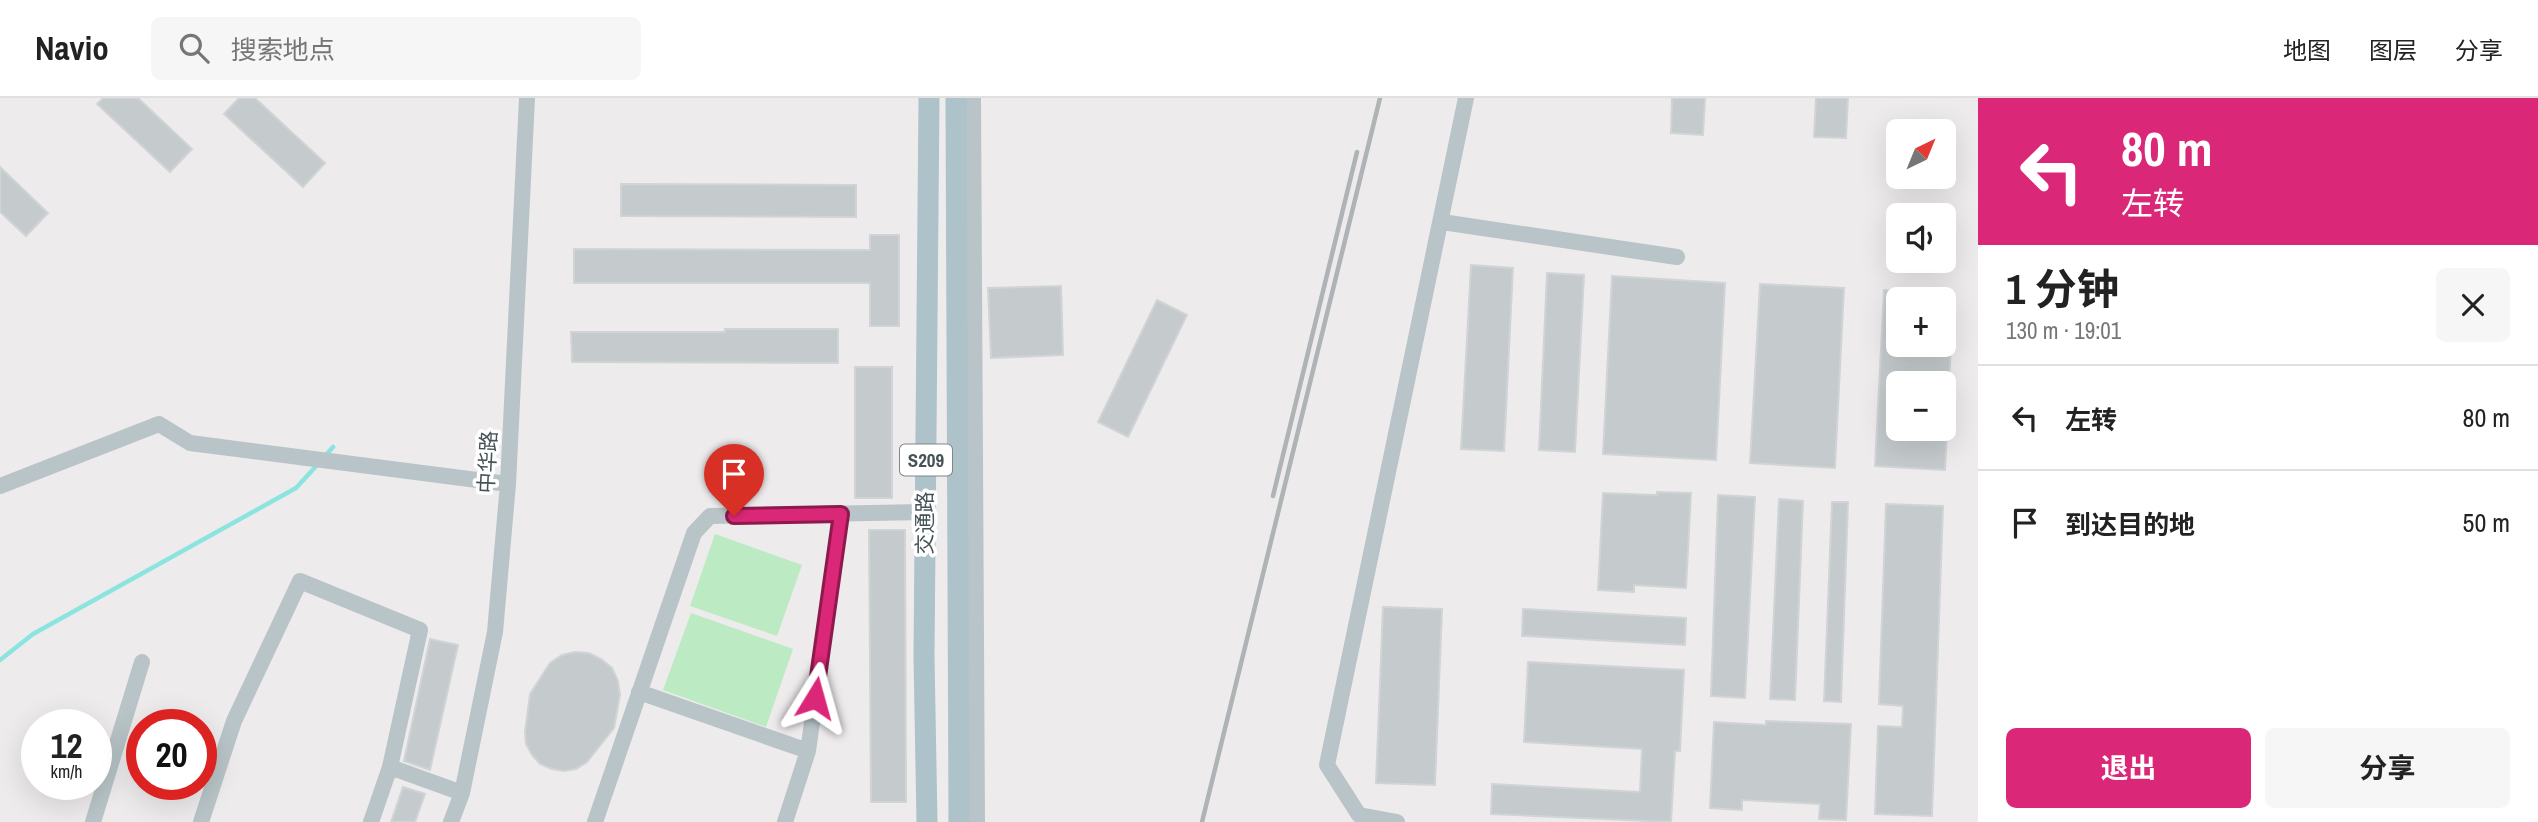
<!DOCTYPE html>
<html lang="zh">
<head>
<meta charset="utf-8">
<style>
	body { margin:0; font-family:"Archivo Narrow","Noto Sans SC",sans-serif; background:#f6f6f6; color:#222; height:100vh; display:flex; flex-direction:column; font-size:26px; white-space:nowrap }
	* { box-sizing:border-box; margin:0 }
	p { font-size:23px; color:#767676 }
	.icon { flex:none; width:38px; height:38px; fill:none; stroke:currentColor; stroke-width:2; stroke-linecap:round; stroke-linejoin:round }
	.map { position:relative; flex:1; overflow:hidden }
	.panel { display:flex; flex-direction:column; background:#fff; width:560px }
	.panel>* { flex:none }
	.top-card { background:#db2777; color:#fff; overflow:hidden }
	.needle { width:46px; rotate:43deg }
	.controls { position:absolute; left:1886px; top:21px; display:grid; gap:14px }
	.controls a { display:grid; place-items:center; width:70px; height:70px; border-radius:10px; background:#fff; box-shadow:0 7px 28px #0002; font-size:35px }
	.speed { position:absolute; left:21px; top:611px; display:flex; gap:14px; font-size:35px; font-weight:700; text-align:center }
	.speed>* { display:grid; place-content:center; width:91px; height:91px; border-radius:50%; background:#fff; box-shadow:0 7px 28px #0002; line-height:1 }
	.speed small { font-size:18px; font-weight:400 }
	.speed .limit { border:10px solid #d22; background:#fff; color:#111 }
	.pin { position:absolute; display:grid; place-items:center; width:60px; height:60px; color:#fff; margin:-72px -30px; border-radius:50% 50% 50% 0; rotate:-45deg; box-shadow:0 0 7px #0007 }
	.pin .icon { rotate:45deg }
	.me { position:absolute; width:77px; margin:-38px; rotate:8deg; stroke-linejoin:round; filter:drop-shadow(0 0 5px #0008) }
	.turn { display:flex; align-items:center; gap:24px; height:147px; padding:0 28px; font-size:32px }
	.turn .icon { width:91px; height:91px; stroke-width:2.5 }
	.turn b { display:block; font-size:49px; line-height:60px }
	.round { display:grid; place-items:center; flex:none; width:74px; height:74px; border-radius:10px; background:#f6f6f6 }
	.summary { display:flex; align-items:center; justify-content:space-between; height:119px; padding:0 28px }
	h1 { font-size:42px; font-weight:700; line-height:52px }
	.action { display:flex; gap:14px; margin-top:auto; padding:14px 28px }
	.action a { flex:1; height:80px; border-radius:10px; background:#db2777; color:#fff; font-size:28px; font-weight:700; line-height:80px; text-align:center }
	.action a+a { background:#f6f6f6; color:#222 }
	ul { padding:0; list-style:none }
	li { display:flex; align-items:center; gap:21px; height:105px; padding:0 28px; border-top:2px solid #e0e0e0 }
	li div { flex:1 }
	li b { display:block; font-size:26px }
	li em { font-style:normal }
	header { display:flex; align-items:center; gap:42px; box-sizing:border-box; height:98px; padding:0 35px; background:#fff; border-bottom:2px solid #e0e0e0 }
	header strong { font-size:33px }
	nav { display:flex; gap:38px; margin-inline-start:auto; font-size:24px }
	.search { width:490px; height:63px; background:#f6f6f6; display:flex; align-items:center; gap:18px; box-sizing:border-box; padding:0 24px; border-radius:10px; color:#767676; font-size:26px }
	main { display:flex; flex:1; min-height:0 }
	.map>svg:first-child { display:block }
</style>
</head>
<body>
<header>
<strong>Navio</strong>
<div class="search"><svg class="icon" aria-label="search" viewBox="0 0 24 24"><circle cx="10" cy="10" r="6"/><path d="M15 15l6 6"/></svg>搜索地点</div>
<nav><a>地图</a><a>图层</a><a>分享</a></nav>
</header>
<main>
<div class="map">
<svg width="1978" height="724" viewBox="0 0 1978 724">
	<rect width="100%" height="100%" fill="#eeebec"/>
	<!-- green -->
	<path fill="#bceac2" d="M 715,436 L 802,467 L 777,538 L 690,508 Z
		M 691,515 L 793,551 L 766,629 L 663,592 Z"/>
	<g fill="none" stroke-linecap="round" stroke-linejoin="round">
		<!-- stream -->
		<path stroke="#8ce4e0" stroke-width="4.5" d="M 325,358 L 333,349
			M 0,562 L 33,536 L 296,390 L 319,365"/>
	</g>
	<!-- building -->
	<path fill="#c5cacd" stroke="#d0d4d7" stroke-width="2" d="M 103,0 L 138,0 L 192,51 L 170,74 L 97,6 Z
		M 239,0 L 255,0 L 325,65 L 303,89 L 224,16 Z
		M 1672,0 L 1705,0 L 1703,37 L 1671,35 Z
		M 1816,0 L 1848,0 L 1846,40 L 1814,39 Z
		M 0,69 L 48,115 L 26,138 L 0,114 Z
		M 621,86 L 856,87 L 856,119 L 621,118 Z
		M 870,137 L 899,137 L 899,228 L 870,228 L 870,185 L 574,185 L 574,151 L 870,152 Z
		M 1471,167 L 1513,170 L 1504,353 L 1461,351 Z
		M 1547,175 L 1584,177 L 1575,354 L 1539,352 Z
		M 1612,178 L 1725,185 L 1716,362 L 1603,356 Z
		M 1760,186 L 1844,190 L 1835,370 L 1750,365 Z
		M 1061,188 L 1063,257 L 991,260 L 988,190 Z
		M 1884,192 L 1899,193 L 1899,247 L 1951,247 L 1949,285 L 1899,285 L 1899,331 L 1947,331 L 1945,372 L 1875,368 Z
		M 1157,202 L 1187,217 L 1128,339 L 1098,324 Z
		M 725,231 L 838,231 L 838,265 L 572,264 L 571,234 L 725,234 Z
		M 855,269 L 892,269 L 892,400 L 855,400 Z
		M 1657,394 L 1691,395 L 1686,490 L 1634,487 L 1634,494 L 1598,492 L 1603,395 L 1657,397 Z
		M 1718,397 L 1755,399 L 1745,600 L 1711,598 Z
		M 1779,401 L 1803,403 L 1795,602 L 1770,601 Z
		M 1832,404 L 1848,404 L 1841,604 L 1824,603 Z
		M 1886,406 L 1943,408 L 1932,718 L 1875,716 L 1878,628 L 1902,629 L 1903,608 L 1879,606 Z
		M 869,432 L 905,432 L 906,704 L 871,704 Z
		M 1383,509 L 1442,511 L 1435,687 L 1376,685 Z
		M 1523,511 L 1686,520 L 1685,547 L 1522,538 Z
		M 430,541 L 458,547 L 430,672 L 404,663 Z
		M 575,554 L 589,555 L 601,561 L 612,570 L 618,583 L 620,597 L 614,630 L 587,664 L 576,671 L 564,673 L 552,671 L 540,666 L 532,657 L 526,646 L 525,634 L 530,596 L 550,565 L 562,557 Z
		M 1528,564 L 1684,572 L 1680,653 L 1675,653 L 1671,724 L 1491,716 L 1492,686 L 1640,694 L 1642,651 L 1524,644 Z
		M 1766,623 L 1851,626 L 1846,722 L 1819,721 L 1820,706 L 1742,702 L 1742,712 L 1710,710 L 1714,624 L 1766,627 Z
		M 403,689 L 425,696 L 415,724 L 391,724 Z"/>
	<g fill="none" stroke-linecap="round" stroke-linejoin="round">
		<!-- minor -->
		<path stroke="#b8c4c7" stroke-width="16" d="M 973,0 L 977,724
			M 1442,124 L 1677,159
			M 0,388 L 159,326 L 190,345 L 508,386
			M 639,594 L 808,653
			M 390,669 L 462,695
			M 93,724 L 142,564
			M 201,724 L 234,623 L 300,483 L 420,532 L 390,669 L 371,724
			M 451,724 L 462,695 L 495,534 L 508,386 L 527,0
			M 595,724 L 694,435 L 710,418 L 925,414
			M 785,724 L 808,653 L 841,416
			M 1397,724 L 1359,717 L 1327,667 L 1466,0"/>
		<!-- major -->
		<path stroke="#adc2c9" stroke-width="21" d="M 956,0 L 959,724
			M 927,724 L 924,558 L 929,0"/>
		<!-- rail -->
		<path stroke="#aeb3b5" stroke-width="4.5" d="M 1273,398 L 1357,54
			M 1202,724 L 1380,0"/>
	</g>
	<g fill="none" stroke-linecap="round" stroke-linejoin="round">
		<!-- route casing -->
		<g stroke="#8e194d" stroke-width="18">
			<path id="route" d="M 734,418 L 841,416 L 815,600"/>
		</g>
		<!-- route -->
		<use href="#route" stroke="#db2777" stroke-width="12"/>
	</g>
	<g text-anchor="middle" stroke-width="7" stroke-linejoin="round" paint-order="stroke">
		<!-- shield labels -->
		<rect fill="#fff" stroke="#7d8789" stroke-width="2" x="900" y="346.5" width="52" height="31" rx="5"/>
		<g font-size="19" font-weight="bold" fill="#455357">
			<text x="926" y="369">S209</text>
		</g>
		<!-- street labels -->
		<g font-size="21" fill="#455357" stroke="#fff">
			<text transform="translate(488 364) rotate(-87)" y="7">中华路</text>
			<text transform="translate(925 425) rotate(-90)" y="7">交通路</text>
		</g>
	</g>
</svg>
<div class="controls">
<a><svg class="needle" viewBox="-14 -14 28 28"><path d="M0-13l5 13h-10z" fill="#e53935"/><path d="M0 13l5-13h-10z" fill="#767676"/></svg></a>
<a><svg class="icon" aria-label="sound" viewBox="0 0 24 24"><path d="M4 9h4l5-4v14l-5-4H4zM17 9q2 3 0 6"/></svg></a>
<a>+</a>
<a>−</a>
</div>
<div class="speed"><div>12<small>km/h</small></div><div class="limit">20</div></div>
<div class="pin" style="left:734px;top:418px;background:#d93025"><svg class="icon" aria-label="arrive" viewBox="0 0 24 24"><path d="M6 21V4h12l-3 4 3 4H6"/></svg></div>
<svg class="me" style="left:815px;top:600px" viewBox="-20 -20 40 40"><path d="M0-17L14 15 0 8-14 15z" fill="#db2777" stroke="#fff" stroke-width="4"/></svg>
</div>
<section class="panel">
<div class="top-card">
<div class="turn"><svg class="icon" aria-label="left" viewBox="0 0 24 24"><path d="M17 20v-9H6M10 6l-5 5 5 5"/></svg><div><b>80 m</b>左转</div></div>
</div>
<div class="summary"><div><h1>1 分钟</h1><p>130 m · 19:01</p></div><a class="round"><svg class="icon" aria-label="close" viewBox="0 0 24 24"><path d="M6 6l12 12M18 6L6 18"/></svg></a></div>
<ul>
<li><svg class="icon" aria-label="left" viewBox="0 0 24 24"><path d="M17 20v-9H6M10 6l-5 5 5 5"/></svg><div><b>左转</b></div><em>80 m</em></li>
<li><svg class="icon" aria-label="arrive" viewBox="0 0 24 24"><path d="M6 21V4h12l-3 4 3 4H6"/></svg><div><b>到达目的地</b></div><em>50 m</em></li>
</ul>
<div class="action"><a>退出</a><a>分享</a></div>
</section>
</main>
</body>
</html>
